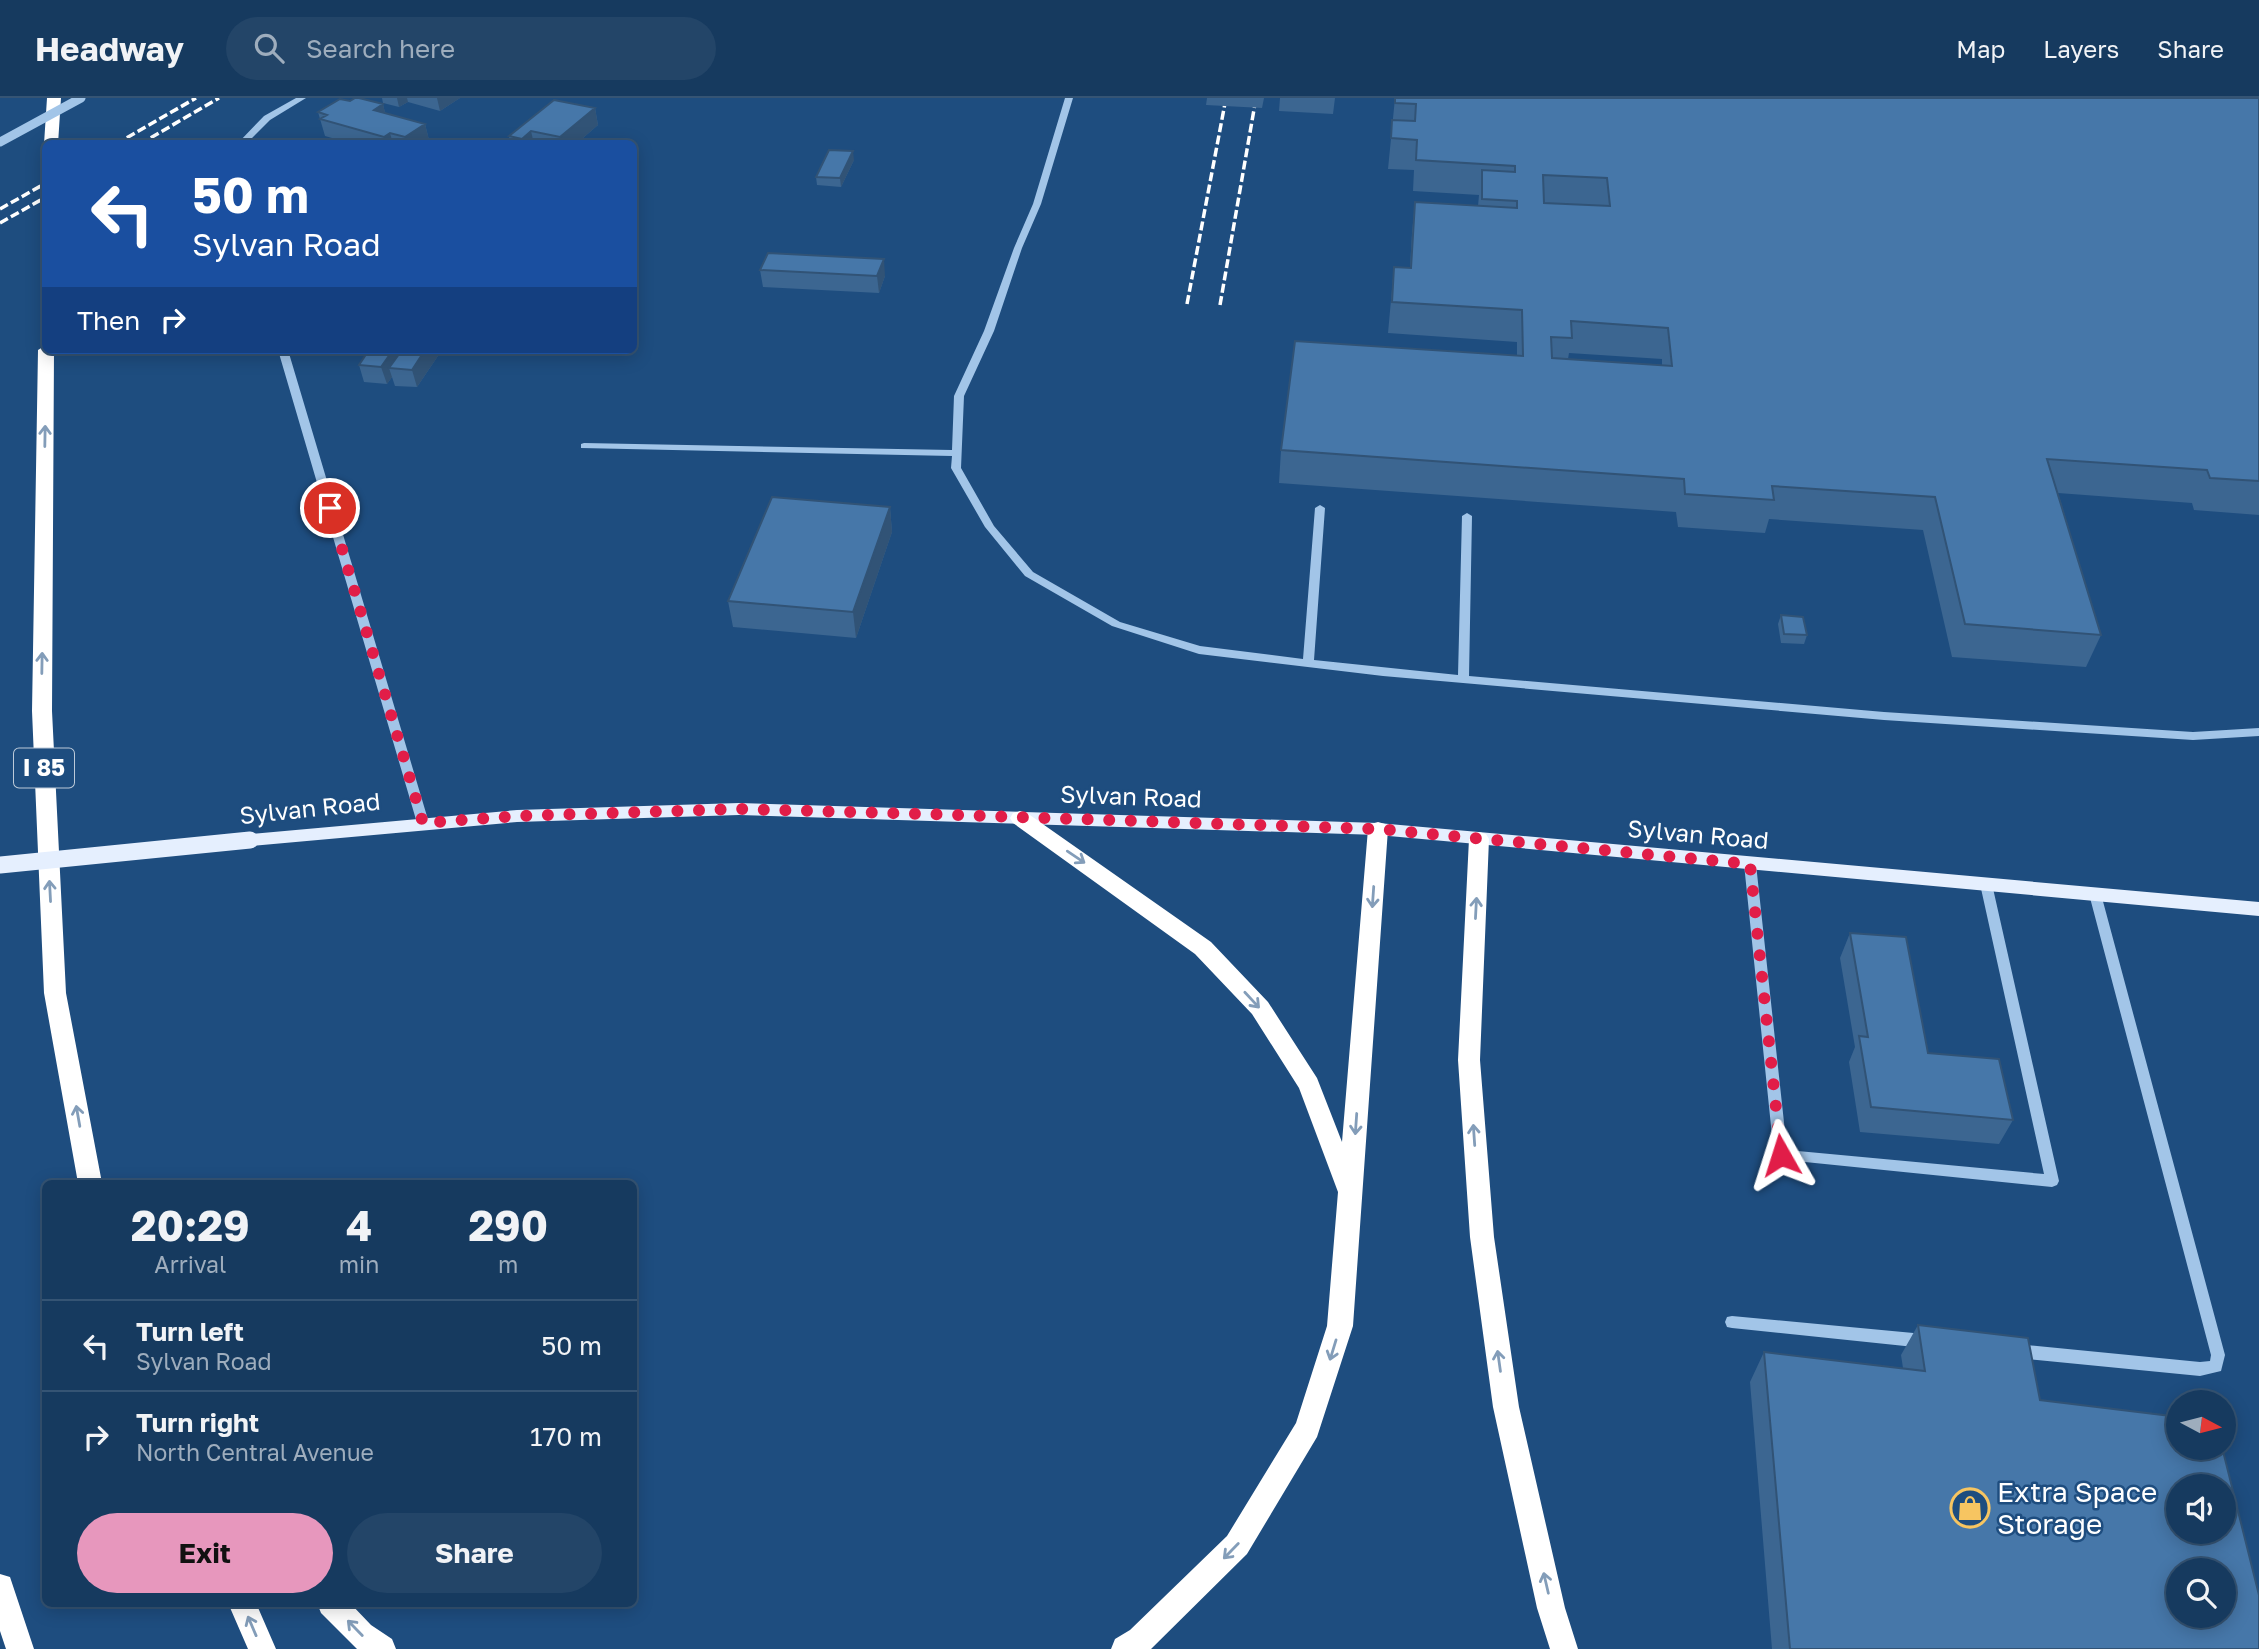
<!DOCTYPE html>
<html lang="en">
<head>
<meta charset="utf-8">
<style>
	body { margin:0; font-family:"Golos Text",sans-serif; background:#234568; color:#f1f3f6; height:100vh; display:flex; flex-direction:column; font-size:26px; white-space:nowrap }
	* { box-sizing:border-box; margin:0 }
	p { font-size:23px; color:#9eadbd }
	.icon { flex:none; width:38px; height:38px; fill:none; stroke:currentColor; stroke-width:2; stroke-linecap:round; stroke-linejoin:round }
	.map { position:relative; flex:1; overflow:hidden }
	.sheet { position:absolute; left:42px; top:1082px; width:595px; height:427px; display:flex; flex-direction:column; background:#163a5f; border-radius:10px; box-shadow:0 4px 18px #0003,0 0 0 2px #355474 }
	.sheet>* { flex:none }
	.hud { position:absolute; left:42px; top:42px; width:595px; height:214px; border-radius:10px; box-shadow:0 4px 18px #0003,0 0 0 2px #355474; background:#1a4fa0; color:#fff; overflow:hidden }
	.needle { width:46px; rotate:97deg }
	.controls { position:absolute; left:2166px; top:1292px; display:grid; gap:14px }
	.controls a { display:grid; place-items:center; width:70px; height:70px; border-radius:50%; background:#163a5f; box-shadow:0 4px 18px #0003,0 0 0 2px #355474; font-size:35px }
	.pin { position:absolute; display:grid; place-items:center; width:60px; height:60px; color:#fff; margin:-30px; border:4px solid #fff; border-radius:50%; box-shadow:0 2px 7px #0007 }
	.me { position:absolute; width:77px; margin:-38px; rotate:354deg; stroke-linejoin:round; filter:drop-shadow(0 0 5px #0008) }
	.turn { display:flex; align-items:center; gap:24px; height:147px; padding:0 35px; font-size:32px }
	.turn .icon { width:91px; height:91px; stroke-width:2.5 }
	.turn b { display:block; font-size:49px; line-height:60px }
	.then { display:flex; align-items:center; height:66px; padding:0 35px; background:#0003; gap:14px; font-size:26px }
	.eta { display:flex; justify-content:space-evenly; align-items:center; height:119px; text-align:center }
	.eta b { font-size:42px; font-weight:700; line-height:49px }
	.primary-button { display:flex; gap:14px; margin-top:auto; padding:14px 35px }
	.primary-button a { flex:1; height:80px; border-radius:42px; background:#e797bd; color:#111; font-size:28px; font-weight:700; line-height:80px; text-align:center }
	.primary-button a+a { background:#234568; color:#f1f3f6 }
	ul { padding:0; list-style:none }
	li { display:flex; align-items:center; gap:21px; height:91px; padding:0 35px; border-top:2px solid #355474 }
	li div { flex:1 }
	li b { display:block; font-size:26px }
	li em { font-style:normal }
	header { display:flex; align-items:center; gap:42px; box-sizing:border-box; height:98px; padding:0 35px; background:#163a5f; border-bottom:2px solid #355474 }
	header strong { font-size:33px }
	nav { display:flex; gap:38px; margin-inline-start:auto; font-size:24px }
	.search { width:490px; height:63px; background:#234568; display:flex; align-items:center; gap:18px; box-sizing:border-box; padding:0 24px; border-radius:38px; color:#9eadbd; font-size:26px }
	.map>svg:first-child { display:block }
</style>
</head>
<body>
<header>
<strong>Headway</strong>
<div class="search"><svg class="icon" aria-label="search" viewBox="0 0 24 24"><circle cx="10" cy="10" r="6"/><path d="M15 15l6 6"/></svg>Search here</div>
<nav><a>Map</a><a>Layers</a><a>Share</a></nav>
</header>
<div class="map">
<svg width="2259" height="1551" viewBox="0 0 2259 1551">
	<rect width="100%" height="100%" fill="#1e4d7f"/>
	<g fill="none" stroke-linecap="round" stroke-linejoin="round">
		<!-- minor -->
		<path fill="#a2c5e8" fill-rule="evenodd" d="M 296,0 L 306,0 L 270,22 L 246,46 L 237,46 L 264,18 Z
			M 1065,0 L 1073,0 L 1041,106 L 1022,150 L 994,233 L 964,298 L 961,370 L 994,428 L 1033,474 L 1120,524 L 1200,548 L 1303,561 L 1315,410 L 1320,407 L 1325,410 L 1314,562 L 1458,577 L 1462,418 L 1467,415 L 1472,418 L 1469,578 L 1884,614 L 2193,634 L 2259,630 L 2259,638 L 2193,642 L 1884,622 L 1383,578 L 1199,556 L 1112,528 L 1025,478 L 985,429 L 951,370 L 952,358 L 581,350 L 581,346 L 584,345 L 952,352 L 954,298 L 984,233 L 1014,150 L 1033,106 Z
			M 278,252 L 288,252 L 429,725 L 427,728 L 419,728 L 417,725 Z
			M 1750,762 L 1756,766 L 1787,1052 L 2044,1076 L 1980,786 L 1986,781 L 1992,786 L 2059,1083 L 2057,1087 L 2052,1089 L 1776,1061 L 1774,1057 L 1744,766 Z
			M 2095,791 L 2101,796 L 2225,1257 L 2221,1273 L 2200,1278 L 2016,1260 L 2011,1258 L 2009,1253 L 2011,1248 L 2016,1246 L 2200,1264 L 2210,1263 L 2211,1257 L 2089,796 Z
			M 1732,1218 L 1924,1236 L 1929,1238 L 1931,1243 L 1929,1248 L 1924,1250 L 1732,1230 L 1727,1229 L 1725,1224 L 1727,1219 Z"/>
		<!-- major -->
		<path fill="#e5effe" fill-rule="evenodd" d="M 739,705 L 1378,725 L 2259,804 L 2259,818 L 1378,737 L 739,717 L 517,724 L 250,748 L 241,742 L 250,736 L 517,712 Z"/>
		<!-- highway -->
		<path fill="#fff" fill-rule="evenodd" d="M 47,0 L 61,0 L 58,46 L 46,46 L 46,48 L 44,46 Z
			M 46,247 L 46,252 L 54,252 L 52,613 L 66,895 L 102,1085 L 78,1085 L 44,895 L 32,613 L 38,252 Z
			M 1020,713 L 1027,715 L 1211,844 L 1268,904 L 1317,980 L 1342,1044 L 1368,731 L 1371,726 L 1378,724 L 1385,726 L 1388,731 L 1353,1228 L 1317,1339 L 1247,1456 L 1151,1551 L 1111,1551 L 1115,1541 L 1130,1532 L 1227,1438 L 1296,1325 L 1327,1228 L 1338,1094 L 1299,990 L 1252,916 L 1195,856 L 1013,725 L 1010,720 L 1013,715 Z
			M 1479,734 L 1486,736 L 1489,741 L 1480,962 L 1494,1139 L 1519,1309 L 1565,1510 L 1578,1551 L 1550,1551 L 1537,1510 L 1493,1309 L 1470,1139 L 1458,962 L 1469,741 L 1472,736 Z
			M 0,1476 L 10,1479 L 34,1551 L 6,1551 L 0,1533 Z
			M 228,1505 L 256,1505 L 276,1551 L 248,1551 Z
			M 317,1505 L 350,1505 L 371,1527 L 392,1541 L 396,1551 L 357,1551 L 321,1515 Z"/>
		<!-- rail -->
		<path stroke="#fff" stroke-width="3.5" stroke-dasharray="9 3.5" stroke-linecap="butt" d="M 116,46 L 196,0
			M 140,46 L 219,0
			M 0,111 L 46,85
			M 0,125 L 46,99
			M 1187,206 L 1226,0
			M 1220,207 L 1256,0"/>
		<!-- minor-bridge -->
		<path stroke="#a2c5e8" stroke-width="9" d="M 0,44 L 81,0"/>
		<!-- major-bridge -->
		<path stroke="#e5effe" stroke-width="17" d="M 0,767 L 250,742"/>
	</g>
	<!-- wall -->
	<path fill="#3c6691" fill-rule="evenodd" d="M 382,0 L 460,0 L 440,13 L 408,4 L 399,9 L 383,5 Z
		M 1207,0 L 1264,0 L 1262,10 L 1206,7 Z
		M 1280,0 L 1335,0 L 1333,16 L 1279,13 Z
		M 1395,0 L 2259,0 L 2259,417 L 2194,412 L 2192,405 L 2058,395 L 2101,537 L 2086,569 L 1952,559 L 1923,432 L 1769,421 L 1765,435 L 1678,429 L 1676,414 L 1279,385 L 1281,352 L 1517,258 L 1517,244 L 1388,235 L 1394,169 L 1410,170 L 1412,135 L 1415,104 L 1478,108 L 1479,97 L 1413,93 L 1414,72 L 1388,71 ZM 1569,255 L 1662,261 L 1662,267 L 1568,261 Z
		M 350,3 L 383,6 L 385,15 L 425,26 L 429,42 L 425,46 L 353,46 L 325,38 L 318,14 Z
		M 595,10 L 598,27 L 576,46 L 510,46 L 509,38 Z
		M 854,62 L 841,89 L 817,87 L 816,79 Z
		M 760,172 L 885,178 L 879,195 L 763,189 Z
		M 369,252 L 442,252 L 417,289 L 395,288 L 392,279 L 387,286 L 364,284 L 359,267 Z
		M 890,409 L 892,434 L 856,540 L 733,529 L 728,503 Z
		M 1781,517 L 1807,537 L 1804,546 L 1781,545 L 1778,526 Z
		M 1850,835 L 1928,955 L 2013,1022 L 1999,1046 L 1860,1034 L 1849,964 L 1855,949 L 1840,860 Z
		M 1918,1227 L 2040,1302 L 2259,1551 L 1772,1551 L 1750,1284 L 1764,1254 L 1903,1270 L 1901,1257 Z"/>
	<!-- shaded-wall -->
	<path fill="#315376" d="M 397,0 L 407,0 L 408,4 L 399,9 Z
		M 437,0 L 460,0 L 440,13 Z
		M 383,6 L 387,23 L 374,12 Z
		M 595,10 L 598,27 L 576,46 L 561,46 L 560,39 Z
		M 425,26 L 429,42 L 425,46 L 407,46 L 405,39 Z
		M 531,33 L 534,46 L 523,46 L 522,41 Z
		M 390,35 L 393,46 L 386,46 L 384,39 Z
		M 853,53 L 854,62 L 841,89 L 840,80 Z
		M 884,161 L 885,178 L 879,195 L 877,178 Z
		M 393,252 L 410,252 L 389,270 L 392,279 L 387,286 L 381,269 Z
		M 425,252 L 442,252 L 417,289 L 412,272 Z
		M 890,409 L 892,434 L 856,540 L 853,514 Z"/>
	<!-- building -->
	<path fill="#4677a9" stroke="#315376" stroke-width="2" fill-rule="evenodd" d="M 355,0 L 359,0 L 383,6 L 374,12 L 425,26 L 405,39 L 390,35 L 384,39 L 320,21 L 327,17 L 318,14 L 340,1 L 350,3 Z
		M 1395,0 L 2259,0 L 2259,383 L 2210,380 L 2207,372 L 2047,361 L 2101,537 L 1965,526 L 1935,399 L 1772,388 L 1774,402 L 1685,396 L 1684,381 L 1281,352 L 1295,243 L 1523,258 L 1522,212 L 1392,204 L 1394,169 L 1411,170 L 1415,104 L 1517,110 L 1517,103 L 1482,101 L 1482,72 L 1515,74 L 1515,68 L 1416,62 L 1417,42 L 1391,40 L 1392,22 L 1415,23 L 1416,6 L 1395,5 ZM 1543,77 L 1607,80 L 1610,108 L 1544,105 ZM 1571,223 L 1668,230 L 1672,268 L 1552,260 L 1551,239 L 1572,240 Z
		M 554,2 L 595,10 L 560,39 L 531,33 L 522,41 L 509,38 Z
		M 829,52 L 853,53 L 840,80 L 816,79 Z
		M 768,155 L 884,161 L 877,178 L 760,172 Z
		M 369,252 L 393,252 L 381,269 L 359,267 Z
		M 402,252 L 425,252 L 412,272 L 389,270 Z
		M 772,399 L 890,409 L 853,514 L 728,503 Z
		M 1781,517 L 1803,519 L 1807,537 L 1784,536 Z
		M 1850,835 L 1906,839 L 1928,955 L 1999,961 L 2013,1022 L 1871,1009 L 1859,938 L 1868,939 Z
		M 1918,1227 L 2028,1240 L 2040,1302 L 2179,1319 L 2179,1349 L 2222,1349 L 2259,1497 L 2259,1551 L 1790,1551 L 1764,1254 L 1925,1273 ZM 2179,1388 L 2224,1388 L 2224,1433 L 2179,1433 ZM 2179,1472 L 2224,1472 L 2224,1517 L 2179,1517 Z"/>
	<!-- one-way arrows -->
	<defs><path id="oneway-shaft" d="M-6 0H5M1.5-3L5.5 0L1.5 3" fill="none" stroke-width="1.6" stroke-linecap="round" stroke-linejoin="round" transform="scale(1.75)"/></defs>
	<g stroke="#839db9">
		<use href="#oneway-shaft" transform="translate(45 338) rotate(-89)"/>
		<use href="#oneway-shaft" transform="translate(42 565) rotate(-89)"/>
		<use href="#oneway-shaft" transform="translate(1076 759) rotate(34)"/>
		<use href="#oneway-shaft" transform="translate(50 793) rotate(-93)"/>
		<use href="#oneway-shaft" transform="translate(1373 799) rotate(94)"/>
		<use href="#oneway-shaft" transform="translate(1476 810) rotate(-87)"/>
		<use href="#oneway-shaft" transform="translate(1252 902) rotate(47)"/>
		<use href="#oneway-shaft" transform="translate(78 1018) rotate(-100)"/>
		<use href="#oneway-shaft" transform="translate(1356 1026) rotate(94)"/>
		<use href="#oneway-shaft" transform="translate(1474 1037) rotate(-94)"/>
		<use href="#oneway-shaft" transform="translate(1333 1252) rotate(107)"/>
		<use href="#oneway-shaft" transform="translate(1499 1263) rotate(-98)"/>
		<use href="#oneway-shaft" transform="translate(1231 1453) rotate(134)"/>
		<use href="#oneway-shaft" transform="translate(1546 1485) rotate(-103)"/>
		<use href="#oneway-shaft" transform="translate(252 1528) rotate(-113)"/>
		<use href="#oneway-shaft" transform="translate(355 1530) rotate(-134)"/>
	</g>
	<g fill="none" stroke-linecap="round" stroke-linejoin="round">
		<!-- route -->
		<path stroke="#e11d48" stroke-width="12" stroke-dasharray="0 21.6" d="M 330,410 L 423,725 L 517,718 L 739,711 L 926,716 L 1378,731 L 1750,766 L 1781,1057"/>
	</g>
	<!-- icons -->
	<defs>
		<g id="shop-ring" transform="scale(2.0125)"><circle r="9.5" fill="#1e4d7f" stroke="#f7c561" stroke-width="1.5"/><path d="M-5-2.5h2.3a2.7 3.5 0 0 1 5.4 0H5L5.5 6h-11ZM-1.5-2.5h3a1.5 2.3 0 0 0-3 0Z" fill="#f7c561"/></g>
	</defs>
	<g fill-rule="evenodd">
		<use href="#shop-ring" x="1970" y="1410"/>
	</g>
	<g text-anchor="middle" stroke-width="5" stroke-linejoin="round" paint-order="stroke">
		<!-- shield labels -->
		<rect fill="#1e4d7f" stroke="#bccad9" stroke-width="2" x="14" y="650.5" width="60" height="39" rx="5"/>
		<g font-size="23" font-weight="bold" fill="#fff">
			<text x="44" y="678">I 85</text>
		</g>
		<!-- street labels -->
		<g font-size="24" fill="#fff" stroke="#1e4d7f">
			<text transform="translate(1131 699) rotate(2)" y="8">Sylvan Road</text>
			<text transform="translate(310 711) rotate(-6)" y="8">Sylvan Road</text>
			<text transform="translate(1698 737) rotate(5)" y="8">Sylvan Road</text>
		</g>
		<!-- near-poi labels -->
		<g font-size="28" fill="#fff" stroke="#1e4d7f" text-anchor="start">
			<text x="1997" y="1404">Extra Space<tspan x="1997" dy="32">Storage</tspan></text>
		</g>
	</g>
</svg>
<div class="controls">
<a><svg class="needle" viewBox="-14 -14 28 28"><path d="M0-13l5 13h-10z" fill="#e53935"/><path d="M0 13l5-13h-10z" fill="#9eadbd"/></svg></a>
<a><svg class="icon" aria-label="sound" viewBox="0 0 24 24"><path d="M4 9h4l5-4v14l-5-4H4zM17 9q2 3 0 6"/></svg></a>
<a><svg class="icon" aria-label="search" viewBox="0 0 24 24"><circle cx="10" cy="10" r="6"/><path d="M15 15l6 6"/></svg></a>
</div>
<div class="pin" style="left:330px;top:410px;background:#d93025"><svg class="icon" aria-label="arrive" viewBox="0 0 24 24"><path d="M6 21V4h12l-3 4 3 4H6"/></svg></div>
<svg class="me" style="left:1781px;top:1057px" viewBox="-20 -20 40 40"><path d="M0-17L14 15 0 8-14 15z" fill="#e11d48" stroke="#fff" stroke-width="4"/></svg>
<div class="hud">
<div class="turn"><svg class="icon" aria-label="left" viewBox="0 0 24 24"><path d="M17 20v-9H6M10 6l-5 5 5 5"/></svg><div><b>50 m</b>Sylvan Road</div></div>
<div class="then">Then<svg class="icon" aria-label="right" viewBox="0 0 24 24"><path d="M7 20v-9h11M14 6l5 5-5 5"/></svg></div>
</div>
<section class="sheet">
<div class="eta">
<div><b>20:29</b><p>Arrival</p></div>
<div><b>4</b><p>min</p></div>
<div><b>290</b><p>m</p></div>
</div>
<ul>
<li><svg class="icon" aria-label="left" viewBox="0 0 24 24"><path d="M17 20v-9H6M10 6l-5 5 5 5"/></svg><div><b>Turn left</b><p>Sylvan Road</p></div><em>50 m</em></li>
<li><svg class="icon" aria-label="right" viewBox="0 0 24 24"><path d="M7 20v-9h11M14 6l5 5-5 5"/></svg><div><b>Turn right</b><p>North Central Avenue</p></div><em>170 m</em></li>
</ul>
<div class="primary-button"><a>Exit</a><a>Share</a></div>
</section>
</div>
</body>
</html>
